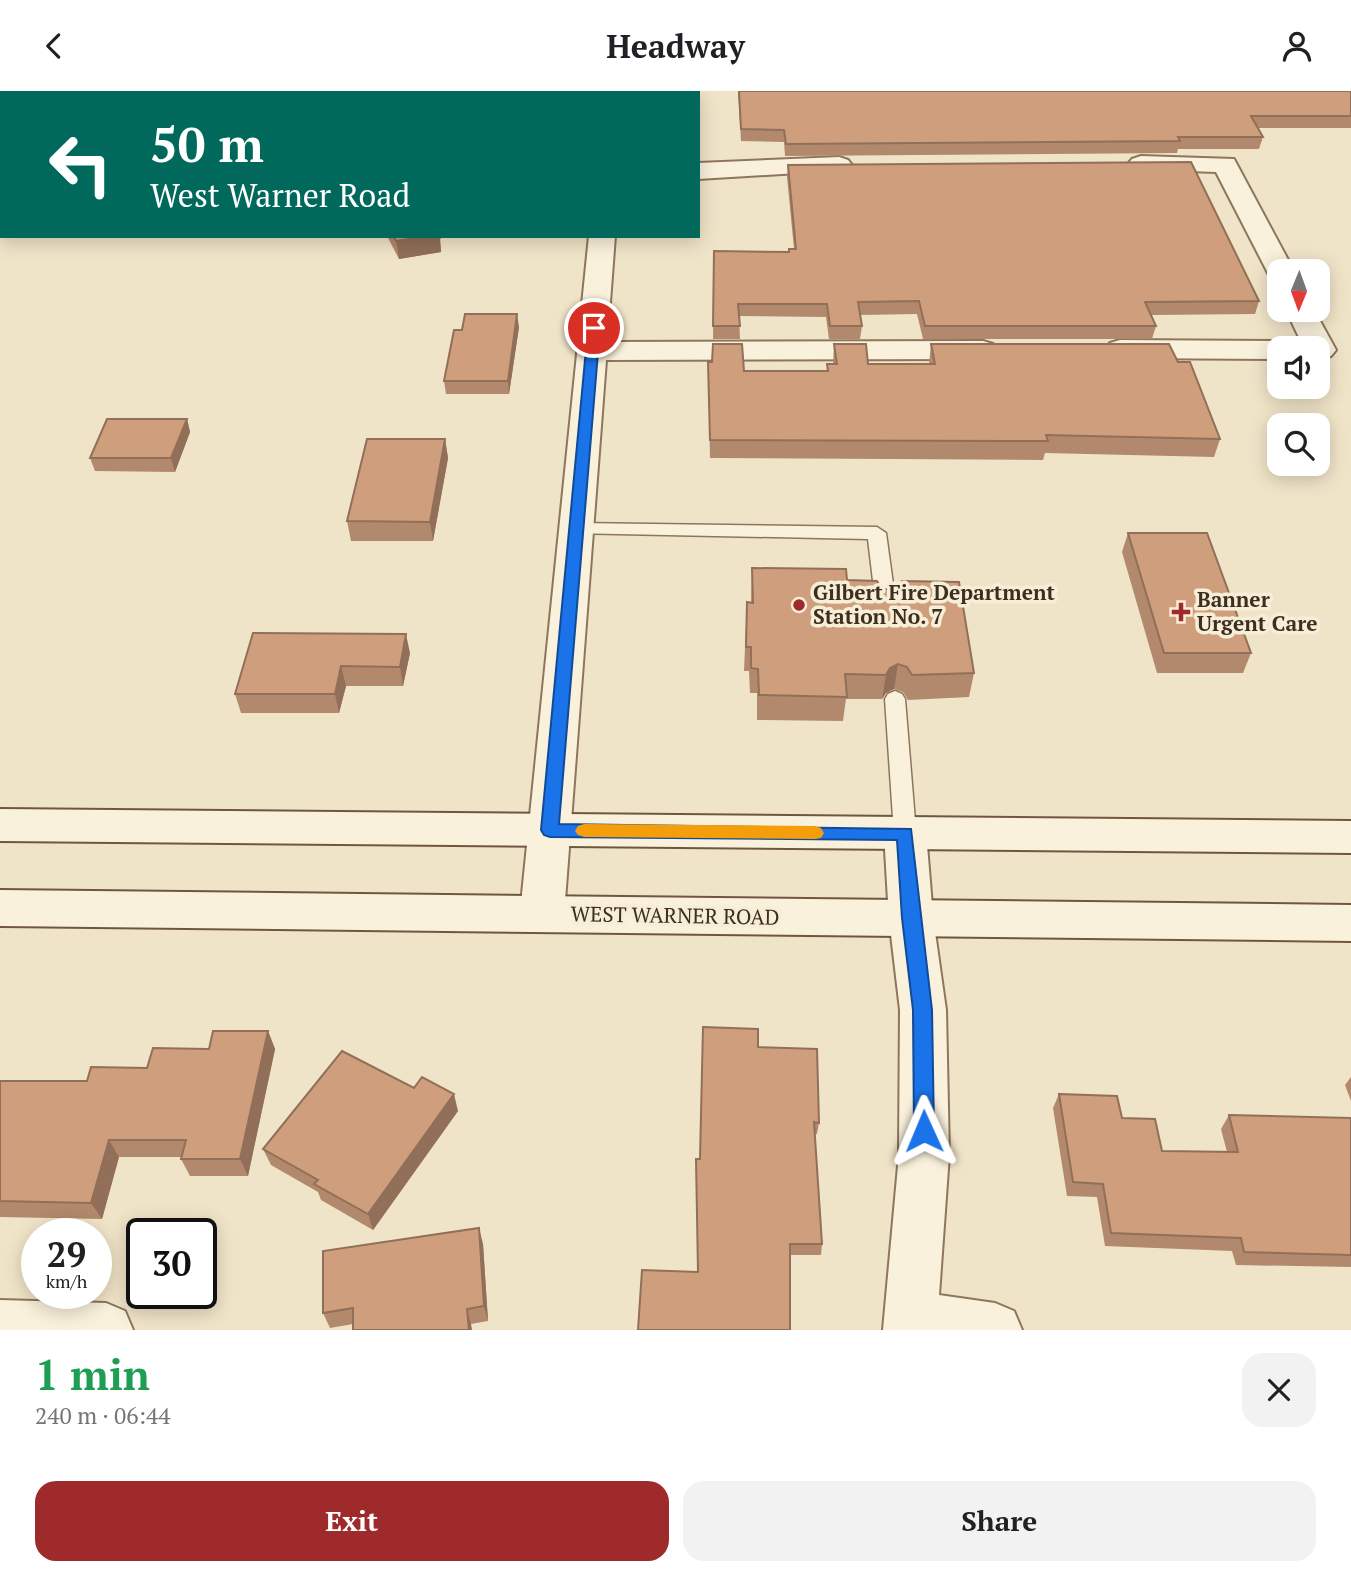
<!DOCTYPE html>
<html lang="en">
<head>
<meta charset="utf-8">
<style>
	body { margin:0; font-family:"PT Serif",serif; background:#f2f2f2; color:#202124; height:100vh; display:flex; flex-direction:column; font-size:26px; white-space:nowrap }
	* { box-sizing:border-box; margin:0 }
	p { font-size:23px; color:#757577 }
	.icon { flex:none; width:38px; height:38px; fill:none; stroke:currentColor; stroke-width:2; stroke-linecap:round; stroke-linejoin:round }
	.map { position:relative; height:1239px; overflow:hidden }
	.side { display:flex; flex-direction:column; background:#fff; flex:1 }
	.side>* { flex:none }
	.top-card { position:absolute; left:0px; top:0px; width:700px; height:147px; box-shadow:0 4px 18px #0003; background:#00695c; color:#fff; overflow:hidden }
	.needle { width:46px; rotate:181deg }
	.buttons { position:absolute; left:1267px; top:168px; display:grid; gap:14px }
	.buttons a { display:grid; place-items:center; width:63px; height:63px; border-radius:14px; background:#fff; box-shadow:0 4px 18px #0003; font-size:35px }
	.speed { position:absolute; left:21px; top:1127px; display:flex; gap:14px; font-size:35px; font-weight:700; text-align:center }
	.speed>* { display:grid; place-content:center; width:91px; height:91px; border-radius:50%; background:#fff; box-shadow:0 4px 18px #0003; line-height:1 }
	.speed small { font-size:18px; font-weight:400 }
	.speed .limit { border:4px solid #111; border-radius:10px; background:#fff; color:#111 }
	.pin { position:absolute; display:grid; place-items:center; width:60px; height:60px; color:#fff; margin:-30px; border:4px solid #fff; border-radius:50%; box-shadow:0 2px 7px #0007 }
	.me { position:absolute; width:77px; margin:-38px; rotate:359deg; stroke-linejoin:round; filter:drop-shadow(0 0 5px #0008) }
	.turn { display:flex; align-items:center; gap:24px; height:147px; padding:0 35px; font-size:32px }
	.turn .icon { width:91px; height:91px; stroke-width:2.5 }
	.turn b { display:block; font-size:49px; line-height:60px }
	.round { display:grid; place-items:center; flex:none; width:74px; height:74px; border-radius:21px; background:#f2f2f2 }
	.head { display:flex; align-items:center; justify-content:space-between; height:119px; padding:0 35px }
	h1 { font-size:42px; font-weight:600; line-height:52px; color:#1e9e55 }
	.cta { display:flex; gap:14px; margin-top:auto; padding:14px 35px }
	.cta a { flex:1; height:80px; border-radius:21px; background:#9e2a2b; color:#fff; font-size:28px; font-weight:600; line-height:80px; text-align:center }
	.cta a+a { background:#f2f2f2; color:#202124 }
	header { display:flex; justify-content:space-between; align-items:center; height:91px; padding:0 35px; background:#fff; font-size:32px; font-weight:600 }
	.map>svg:first-child { display:block }
</style>
</head>
<body>
<header><svg class="icon" aria-label="back" viewBox="0 0 24 24"><path d="M15 5l-7 7 7 7"/></svg>Headway<svg class="icon" aria-label="person" viewBox="0 0 24 24"><circle cx="12" cy="8" r="4"/><path d="M4 21q1-7 8-7t8 7"/></svg></header>
<div class="map">
<svg width="1351" height="1239" viewBox="0 0 1351 1239">
	<rect width="100%" height="100%" fill="#f0e4c8"/>
	<g fill="none" stroke-linecap="round" stroke-linejoin="round">
		<!-- service casing -->
		<g stroke="#8d765c" stroke-width="3">
			<path id="service" d="M 576,432 L 877,436 L 886,442 L 896,515 L 893,520 L 879,520 L 876,515 L 868,448 L 569,442 L 567,438 L 569,434 Z
				M 895,600 L 902,603 L 905,608 L 916,742 L 913,748 L 905,751 L 897,748 L 894,742 L 885,608 L 888,603 Z"/>
		</g>
		<!-- minor casing -->
		<g stroke="#8d765c" stroke-width="4">
			<path id="minor" d="M 603,0 L 627,0 L 627,2 L 603,2 Z
				M 1141,65 L 1234,68 L 1294,180 L 1279,180 L 1279,188 L 1270,186 L 1216,81 L 1132,78 L 1128,73 L 1132,68 Z
				M 839,66 L 848,69 L 852,74 L 848,79 L 698,88 L 698,72 Z
				M 589,145 L 615,145 L 607,251 L 983,250 L 993,253 L 998,259 L 993,265 L 983,268 L 606,269 L 564,823 L 557,836 L 542,841 L 527,836 L 520,823 Z
				M 1286,219 L 1314,219 L 1336,259 L 1331,265 L 1318,268 L 1318,257 L 1304,257 Z
				M 1120,249 L 1279,250 L 1289,253 L 1293,257 L 1279,257 L 1279,268 L 1120,267 L 1110,264 L 1105,258 L 1110,252 Z
				M 905,726 L 920,730 L 926,742 L 933,827 L 946,919 L 949,1064 L 939,1204 L 995,1212 L 1014,1220 L 1022,1239 L 883,1239 L 899,1064 L 900,919 L 889,827 L 884,742 L 890,730 Z
				M 0,1209 L 106,1212 L 125,1220 L 133,1239 L 0,1239 Z"/>
		</g>
		<!-- secondary casing -->
		<g stroke="#6f573f" stroke-width="4">
			<path id="secondary" d="M 0,718 L 1351,730 L 1351,762 L 0,750 Z
				M 0,799 L 1351,814 L 1351,850 L 0,835 Z"/>
		</g>
		<!-- service -->
		<use href="#service" fill="#faf1dc" fill-rule="evenodd"/>
		<!-- minor -->
		<use href="#minor" fill="#faf1dc" fill-rule="evenodd"/>
		<!-- secondary -->
		<use href="#secondary" fill="#faf1dc" fill-rule="evenodd"/>
	</g>
	<!-- wall -->
	<path fill="#b2896c" d="M 738,0 L 1351,0 L 1351,37 L 1258,37 L 1263,46 L 1259,58 L 1178,58 L 1177,62 L 785,65 L 784,51 L 741,50 Z
		M 788,74 L 1259,210 L 1255,223 L 1151,224 L 1156,235 L 1152,248 L 923,248 L 917,223 L 860,224 L 862,235 L 860,248 L 829,248 L 826,226 L 739,225 L 740,248 L 713,248 L 714,160 L 788,161 L 794,158 L 787,86 Z
		M 387,145 L 443,145 L 440,148 L 441,161 L 399,168 Z
		M 519,236 L 509,303 L 446,303 L 444,290 L 462,239 Z
		M 834,253 L 868,273 L 929,273 L 931,253 L 1178,271 L 1220,348 L 1214,366 L 1045,362 L 1043,369 L 710,367 L 708,271 L 744,280 L 827,280 L 827,273 L 833,273 Z
		M 187,328 L 190,341 L 175,381 L 95,380 L 90,367 Z
		M 445,348 L 448,367 L 433,450 L 351,450 L 347,430 Z
		M 1128,442 L 1251,562 L 1243,582 L 1157,582 L 1122,461 Z
		M 752,477 L 847,489 L 882,498 L 974,582 L 969,606 L 908,609 L 903,601 L 894,598 L 886,602 L 882,608 L 846,608 L 843,630 L 757,629 L 757,602 L 750,602 L 749,580 L 744,580 L 747,511 L 751,512 Z
		M 253,542 L 410,562 L 403,595 L 346,595 L 339,622 L 241,622 L 235,603 Z
		M 268,940 L 275,958 L 248,1085 L 190,1085 L 181,1068 L 182,1066 L 119,1066 L 102,1128 L 0,1126 L 0,990 L 87,990 L 147,977 Z
		M 758,956 L 819,1032 L 817,1043 L 815,1043 L 822,1153 L 821,1164 L 790,1164 L 790,1239 L 697,1181 L 700,1068 Z
		M 1351,986 L 1351,1010 L 1345,994 Z
		M 1059,1003 L 1122,1027 L 1162,1060 L 1227,1061 L 1221,1038 L 1229,1024 L 1351,1027 L 1351,1176 L 1236,1174 L 1232,1160 L 1105,1155 L 1097,1106 L 1067,1105 L 1053,1017 Z
		M 458,1020 L 373,1139 L 321,1109 L 318,1101 L 271,1074 L 263,1058 Z
		M 483,1153 L 488,1230 L 471,1233 L 353,1233 L 330,1237 L 323,1222 Z"/>
	<!-- shaded-wall -->
	<path fill="#916f58" d="M 429,145 L 443,145 L 440,148 L 441,161 L 399,168 L 396,150 Z
		M 517,223 L 519,236 L 509,303 L 508,290 Z
		M 187,328 L 190,341 L 175,381 L 171,367 Z
		M 445,348 L 448,367 L 433,450 L 430,431 Z
		M 406,543 L 410,562 L 403,595 L 400,576 Z
		M 898,573 L 894,598 L 886,602 L 882,608 L 886,584 L 890,577 Z
		M 341,575 L 346,595 L 339,622 L 335,603 Z
		M 268,940 L 275,958 L 248,1085 L 240,1068 Z
		M 454,1003 L 458,1020 L 373,1139 L 368,1123 Z
		M 109,1049 L 119,1066 L 102,1128 L 91,1112 Z
		M 479,1137 L 483,1153 L 488,1230 L 484,1215 Z
		M 467,1218 L 471,1233 L 472,1239 L 469,1239 Z"/>
	<!-- building -->
	<path fill="#cf9f7d" stroke="#916f58" stroke-width="2" d="M 466,0 L 533,0 L 533,2 L 465,2 Z
		M 739,0 L 1351,0 L 1351,25 L 1251,25 L 1263,46 L 1178,46 L 1180,50 L 786,53 L 784,39 L 741,38 Z
		M 1191,71 L 1259,210 L 1145,211 L 1156,235 L 925,235 L 919,210 L 858,211 L 862,235 L 830,235 L 827,213 L 738,213 L 740,235 L 713,235 L 714,160 L 789,161 L 789,158 L 796,158 L 788,74 Z
		M 393,145 L 429,145 L 396,150 Z
		M 465,223 L 517,223 L 508,290 L 444,290 L 454,239 L 462,239 Z
		M 713,253 L 742,253 L 744,280 L 828,280 L 827,273 L 837,273 L 834,253 L 866,253 L 868,273 L 935,273 L 931,253 L 1169,253 L 1178,271 L 1190,271 L 1220,348 L 1046,344 L 1048,350 L 710,349 L 708,271 L 712,271 Z
		M 107,328 L 187,328 L 171,367 L 90,367 Z
		M 367,348 L 445,348 L 430,431 L 347,430 Z
		M 1128,442 L 1207,442 L 1251,562 L 1164,562 Z
		M 752,477 L 846,478 L 847,489 L 877,490 L 882,498 L 897,498 L 902,490 L 959,491 L 974,582 L 912,584 L 907,576 L 898,573 L 890,577 L 886,584 L 845,583 L 847,606 L 759,604 L 758,578 L 751,577 L 751,556 L 746,556 L 747,511 L 753,512 Z
		M 253,542 L 406,543 L 400,576 L 341,575 L 335,603 L 235,603 Z
		M 703,936 L 758,938 L 758,956 L 817,958 L 819,1032 L 814,1031 L 822,1153 L 790,1153 L 790,1239 L 638,1239 L 642,1179 L 698,1181 L 696,1068 L 700,1068 Z
		M 213,940 L 268,940 L 240,1068 L 181,1068 L 186,1049 L 109,1049 L 91,1112 L 0,1110 L 0,990 L 87,990 L 91,976 L 147,977 L 153,957 L 209,958 Z
		M 342,960 L 414,997 L 422,986 L 454,1003 L 368,1123 L 314,1093 L 318,1089 L 263,1058 Z
		M 1059,1003 L 1117,1005 L 1122,1027 L 1155,1028 L 1162,1060 L 1238,1061 L 1229,1024 L 1351,1027 L 1351,1164 L 1244,1161 L 1241,1147 L 1111,1142 L 1103,1093 L 1073,1091 Z
		M 479,1137 L 484,1215 L 467,1218 L 469,1239 L 353,1239 L 353,1217 L 323,1222 L 323,1160 Z"/>
	<!-- route -->
	<path fill="#1a73e8" stroke="#114b97" stroke-width="2" d="M 594,234 L 600,237 L 559,733 L 911,738 L 932,919 L 934,1040 L 931,1046 L 924,1049 L 917,1046 L 914,1040 L 913,919 L 902,827 L 897,749 L 550,746 L 544,744 L 541,739 L 588,237 Z"/>
	<!-- slow -->
	<path fill="#f59e0b" d="M 584,733 L 815,735 L 821,737 L 824,742 L 821,747 L 815,748 L 584,746 L 578,744 L 575,740 L 578,735 Z"/>
	<!-- markers -->
	<g fill="#9e2a2b" stroke="#f7eed8" stroke-width="2.5">
		<circle cx="799" cy="514" r="7"/>
		<path d="M1177.5 510.5h7v7h7v7h-7v7h-7v-7h-7v-7h7z"/>
	</g>
	<g text-anchor="middle" stroke-width="7" stroke-linejoin="round" paint-order="stroke">
		<!-- poi labels -->
		<g font-size="21" font-weight="bold" fill="#3d2e20" stroke="#f7eed8" text-anchor="start">
			<text x="813" y="509">Gilbert Fire Department<tspan x="813" dy="24">Station No. 7</tspan></text>
			<text x="1197" y="516">Banner<tspan x="1197" dy="24">Urgent Care</tspan></text>
		</g>
		<!-- street labels -->
		<g font-size="21" fill="#3d2e20" stroke="#f7eed8">
			<text transform="translate(675 825) rotate(1)" y="7">WEST WARNER ROAD</text>
		</g>
	</g>
</svg>
<div class="buttons">
<a><svg class="needle" viewBox="-14 -14 28 28"><path d="M0-13l5 13h-10z" fill="#e53935"/><path d="M0 13l5-13h-10z" fill="#757577"/></svg></a>
<a><svg class="icon" aria-label="sound" viewBox="0 0 24 24"><path d="M4 9h4l5-4v14l-5-4H4zM17 9q2 3 0 6"/></svg></a>
<a><svg class="icon" aria-label="search" viewBox="0 0 24 24"><circle cx="10" cy="10" r="6"/><path d="M15 15l6 6"/></svg></a>
</div>
<div class="speed"><div>29<small>km/h</small></div><div class="limit">30</div></div>
<div class="pin" style="left:594px;top:237px;background:#d93025"><svg class="icon" aria-label="arrive" viewBox="0 0 24 24"><path d="M6 21V4h12l-3 4 3 4H6"/></svg></div>
<svg class="me" style="left:924px;top:1040px" viewBox="-20 -20 40 40"><path d="M0-17L14 15 0 8-14 15z" fill="#1a73e8" stroke="#fff" stroke-width="4"/></svg>
<div class="top-card">
<div class="turn"><svg class="icon" aria-label="left" viewBox="0 0 24 24"><path d="M17 20v-9H6M10 6l-5 5 5 5"/></svg><div><b>50 m</b>West Warner Road</div></div>
</div>
</div>
<section class="side">
<div class="head"><div><h1>1 min</h1><p>240 m · 06:44</p></div><a class="round"><svg class="icon" aria-label="close" viewBox="0 0 24 24"><path d="M6 6l12 12M18 6L6 18"/></svg></a></div>
<div class="cta"><a>Exit</a><a>Share</a></div>
</section>
</body>
</html>
